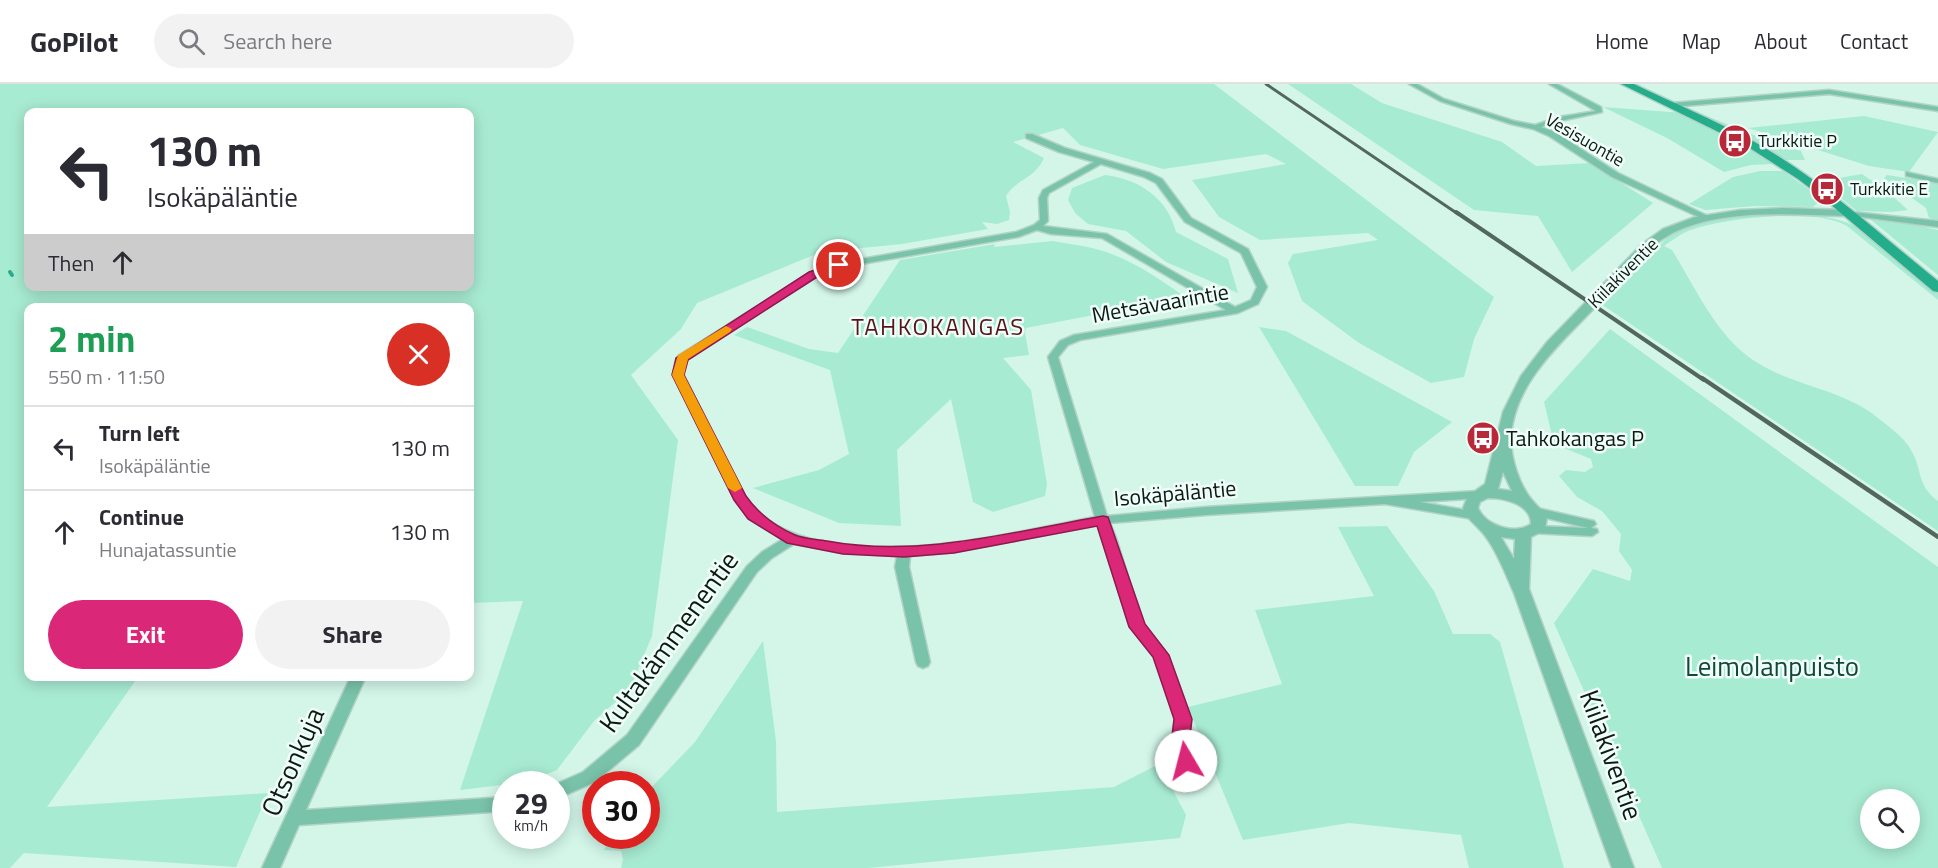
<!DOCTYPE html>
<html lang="en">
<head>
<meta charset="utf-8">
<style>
	body { margin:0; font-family:"Titillium Web",sans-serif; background:#f2f2f3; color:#2b2b33; height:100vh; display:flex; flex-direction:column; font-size:22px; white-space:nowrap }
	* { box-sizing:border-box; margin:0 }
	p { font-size:20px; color:#7c7c81 }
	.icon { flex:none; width:33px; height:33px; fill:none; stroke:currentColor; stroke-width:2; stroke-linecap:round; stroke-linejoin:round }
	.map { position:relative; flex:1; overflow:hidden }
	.panel { position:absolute; left:24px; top:219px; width:450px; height:378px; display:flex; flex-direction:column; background:#fff; border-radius:12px; box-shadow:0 3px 15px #0003 }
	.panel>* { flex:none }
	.hud { position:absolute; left:24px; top:24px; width:450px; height:183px; border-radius:12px; box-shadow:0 3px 15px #0003; background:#fff; color:#2b2b33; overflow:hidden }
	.tools { position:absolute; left:1860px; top:705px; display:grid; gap:12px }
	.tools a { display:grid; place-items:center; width:60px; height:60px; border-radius:50%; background:#fff; box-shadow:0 3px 15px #0003; font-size:30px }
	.speed { position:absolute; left:492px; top:687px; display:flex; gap:12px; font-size:30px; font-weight:700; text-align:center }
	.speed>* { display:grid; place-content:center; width:78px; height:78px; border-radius:50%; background:#fff; box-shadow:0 3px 15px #0003; line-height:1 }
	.speed small { font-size:15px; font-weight:400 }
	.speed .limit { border:9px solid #d22; background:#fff; color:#111 }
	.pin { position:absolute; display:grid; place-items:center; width:51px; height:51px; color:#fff; margin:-26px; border:3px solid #fff; border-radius:50%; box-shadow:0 2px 6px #0007 }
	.me { position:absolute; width:66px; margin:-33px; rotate:352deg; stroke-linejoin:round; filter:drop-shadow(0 0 4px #0008) }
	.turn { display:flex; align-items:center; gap:21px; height:126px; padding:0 24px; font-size:27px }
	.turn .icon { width:78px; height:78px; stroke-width:2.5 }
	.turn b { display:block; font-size:42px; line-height:51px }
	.then { display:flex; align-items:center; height:57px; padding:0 24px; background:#0003; gap:12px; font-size:22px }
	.round { display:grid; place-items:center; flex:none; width:63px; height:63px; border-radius:32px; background:#f2f2f3 }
	.headline { display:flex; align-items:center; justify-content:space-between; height:102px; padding:0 24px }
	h1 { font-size:36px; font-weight:700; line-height:45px; color:#1e9e55 }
	.action { display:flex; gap:12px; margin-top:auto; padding:12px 24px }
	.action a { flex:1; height:69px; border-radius:36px; background:#db2777; color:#fff; font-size:24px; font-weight:700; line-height:69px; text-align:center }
	.action a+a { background:#f2f2f3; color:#2b2b33 }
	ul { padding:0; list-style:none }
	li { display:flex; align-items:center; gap:18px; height:84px; padding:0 24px; border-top:2px solid #e1e1e2 }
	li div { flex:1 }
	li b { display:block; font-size:22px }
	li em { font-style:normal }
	header { display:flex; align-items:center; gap:36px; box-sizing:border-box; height:84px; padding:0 30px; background:#fff; border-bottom:2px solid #e1e1e2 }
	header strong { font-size:28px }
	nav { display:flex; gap:33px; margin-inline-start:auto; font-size:21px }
	.search { width:420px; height:54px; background:#f2f2f3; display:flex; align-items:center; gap:15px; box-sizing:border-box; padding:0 21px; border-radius:33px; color:#7c7c81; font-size:22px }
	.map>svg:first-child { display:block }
</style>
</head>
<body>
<header>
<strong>GoPilot</strong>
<div class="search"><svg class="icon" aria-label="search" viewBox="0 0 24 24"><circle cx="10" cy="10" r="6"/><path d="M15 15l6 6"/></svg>Search here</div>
<nav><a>Home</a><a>Map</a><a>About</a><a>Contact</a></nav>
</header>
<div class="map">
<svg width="1938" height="784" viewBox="0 0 1938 784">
	<rect width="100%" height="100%" fill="#d3f6e9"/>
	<!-- green -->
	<path fill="#a8ebd3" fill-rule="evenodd" d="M 0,0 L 1214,0 L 1494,213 L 1474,255 L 1464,293 L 1431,299 L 1359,259 L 1302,217 L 1288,179 L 1293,170 L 1378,156 L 1368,149 L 1260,156 L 1219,133 L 1192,96 L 1286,80 L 1266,70 L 1163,85 L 1080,61 L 1063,44 L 1013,58 L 1044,74 C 1034,96 1017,94 1006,112 L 1010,128 L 1009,136 L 997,140 L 982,138 L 988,145 L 902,160 L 821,168 L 697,219 L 681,245 L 631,291 L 678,356 L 652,552 L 630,605 L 594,637 L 557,686 L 527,698 L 460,706 L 523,517 L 470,519 L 470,224 L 28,224 L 28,592 L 138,593 L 47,723 L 268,709 L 236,783 L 24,769 L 10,784 L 0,784 ZM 28,28 L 470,28 L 470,202 L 28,202 Z
		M 1288,0 L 1351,0 L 1382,19 L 1502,58 L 1536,82 L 1590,79 L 1653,119 L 1572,188 L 1538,132 L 1474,126 Z
		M 1603,23 L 1684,29 L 1755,67 L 1773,80 L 1751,81 L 1724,88 L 1667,54 Z
		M 1685,23 L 1748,49 L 1801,67 L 1805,76 L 1779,76 L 1683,24 Z
		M 1864,32 L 1938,48 L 1909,88 L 1869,82 L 1748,44 Z
		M 1760,87 L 1783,87 L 1822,115 L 1813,123 L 1756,122 L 1705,126 L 1689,120 L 1733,93 Z
		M 1862,90 L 1888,108 L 1908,126 L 1891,128 L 1857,127 L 1825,101 L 1839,94 Z
		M 1105,91 C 1140,95 1168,115 1176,148 L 1228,175 L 1238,209 L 1166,178 L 1126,147 L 1088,140 L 1075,129 L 1068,116 L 1072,104 Z
		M 1887,91 L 1938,99 L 1938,136 L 1929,134 L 1926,124 L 1884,94 Z
		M 1769,130 C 1800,131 1829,129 1857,143 L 1938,209 L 1938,216 L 1847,142 C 1815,123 1722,134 1688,147 C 1679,151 1671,157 1664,162 L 1672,166 C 1695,203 1716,251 1753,276 C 1791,302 1843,305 1878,334 C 1888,342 1905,354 1911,366 C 1923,386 1916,401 1938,417 L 1938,447 L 1601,220 L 1669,152 C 1701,135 1735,131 1769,130 Z
		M 1870,135 L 1908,139 L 1938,146 L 1938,191 Z
		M 1053,157 C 1067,160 1082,161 1096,165 C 1131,174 1165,198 1194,220 L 1099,230 L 1026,244 L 1025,249 L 1029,271 L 1003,274 L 1031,306 L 1047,400 L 1045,412 L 993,428 L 973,418 L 951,315 L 897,366 L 901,442 L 839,439 L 753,404 L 819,386 L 849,370 L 830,286 L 734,251 L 747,243 L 809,265 L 838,269 L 900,176 L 995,160 L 994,163 Z
		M 1259,243 L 1286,247 L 1452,338 L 1414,368 L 1398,402 L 1355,402 Z
		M 1610,245 L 1938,483 L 1938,784 L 1662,784 L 1554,539 L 1593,485 L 1630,497 L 1632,486 L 1619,467 L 1621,450 L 1602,427 L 1577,413 L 1559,392 L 1566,386 L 1585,388 L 1593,383 L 1591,375 L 1554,360 L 1544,318 ZM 1870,716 L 1910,716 L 1910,754 L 1870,754 Z
		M 1387,442 L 1434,507 L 1453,550 L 1490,550 L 1500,558 L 1564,784 L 1469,784 L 1461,751 L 1349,739 L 1243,756 L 1188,623 L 1282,600 L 1255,526 L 1374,512 L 1338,443 Z
		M 763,557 L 776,657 L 777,728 L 1114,703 L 1159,680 L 1186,731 L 1180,754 L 868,784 L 621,784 L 623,775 L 621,767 L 604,766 L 614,752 L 646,752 L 647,708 L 695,658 Z"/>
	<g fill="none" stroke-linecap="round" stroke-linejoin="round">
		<!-- stream -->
		<path stroke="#29ae8c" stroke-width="4" d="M 10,188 L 12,191"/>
		<!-- minor casing -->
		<g stroke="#b3d3c7" stroke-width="3">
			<path id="minor" d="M 1409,0 L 1417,0 L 1444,15 L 1514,37 L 1535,41 L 1559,33 L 1596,27 L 1549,0 L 1557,0 L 1601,23 L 1602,28 L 1560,37 L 1541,43 L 1555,48 L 1618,89 L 1710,133 L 1703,135 L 1612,93 L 1549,52 L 1533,45 L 1511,40 L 1440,17 Z
				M 1829,6 L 1938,23 L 1938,27 L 1829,10 L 1672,23 L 1669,21 L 1672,19 Z
				M 1026,50 L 1032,50 L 1065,64 L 1150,89 L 1162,95 L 1191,134 L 1248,165 L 1267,203 L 1258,220 L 1238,229 L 1080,256 L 1068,261 L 1058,273 L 1107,432 L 1206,423 L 1478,407 L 1484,411 L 1482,414 L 1420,418 L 1477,428 L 1479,431 L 1477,434 L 1473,435 L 1385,420 L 1206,431 L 1110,439 L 1116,454 L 1143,541 L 1168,571 L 1191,635 L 1188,661 L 1199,694 L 1197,699 L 1191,701 L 1185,699 L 1183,694 L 1172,661 L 1175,635 L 1154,573 L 1130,543 L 1098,441 L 954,468 L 910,472 L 909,483 L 930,578 L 928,582 L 923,584 L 918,582 L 916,578 L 895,483 L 897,472 L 843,469 L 794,460 L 772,474 L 757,488 L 639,661 L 595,698 L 556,715 L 556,700 L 583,688 L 627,651 L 747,482 L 762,468 L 783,455 L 749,435 L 735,416 L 673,290 L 678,272 L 810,189 L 827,181 L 1016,148 L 1034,141 L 1040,136 L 1039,114 L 1043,106 L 1094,78 L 1059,68 L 1026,54 ZM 1101,80 L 1144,93 L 1156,99 L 1185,138 L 1241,169 L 1257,203 L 1251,216 L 1235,223 L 1107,150 L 1043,142 L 1048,137 L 1047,114 L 1049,109 ZM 1037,146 L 1051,150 L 1102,154 L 1226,226 L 1074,251 L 1060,257 L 1048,273 L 1095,433 C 1001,451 840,493 759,430 C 753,426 749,418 745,412 L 683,290 L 687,275 L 816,193 L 832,185 L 1018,153 Z
				M 1906,88 L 1938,95 L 1938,99 L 1906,92 Z
				M 1843,127 L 1938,137 L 1938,143 L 1846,131 L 1842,129 Z
				M 1537,424 L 1594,437 L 1596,440 L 1591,444 L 1597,445 L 1598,448 L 1592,452 L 1531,449 L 1530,446 L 1536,442 L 1588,444 L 1533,431 L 1531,428 L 1533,425 Z
				M 351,592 L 366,592 L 306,726 L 506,713 L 506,727 L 299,741 L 280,784 L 262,784 Z"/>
		</g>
		<!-- tertiary casing -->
		<g stroke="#b3d3c7" stroke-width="3">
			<path id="tertiary" d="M 1783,124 L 1846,126 L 1851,129 L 1846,132 C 1792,131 1735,125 1684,144 C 1649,157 1627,189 1603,215 C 1567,254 1515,295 1511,352 C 1510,372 1519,401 1532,416 C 1537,422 1542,426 1547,433 L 1545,446 L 1531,453 L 1529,505 L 1634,784 L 1612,784 L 1514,509 C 1506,491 1494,460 1480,446 C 1473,438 1467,435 1463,424 L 1468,412 L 1485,400 L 1503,328 L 1521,292 L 1547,258 L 1641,161 L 1663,145 L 1695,133 L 1740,126 ZM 1503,388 L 1512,407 L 1498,405 ZM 1488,414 C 1504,414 1531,420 1531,440 C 1515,451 1486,442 1478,424 L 1480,418 ZM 1501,453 L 1515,455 L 1514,475 Z"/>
		</g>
		<!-- secondary casing -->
		<g stroke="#b3d3c7" stroke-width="3">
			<path id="secondary" d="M 1621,0 L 1634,0 C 1673,19 1715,36 1753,57 C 1821,95 1878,149 1938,197 L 1938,208 L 1933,207 L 1823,114 L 1798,95 L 1745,61 Z"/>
		</g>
		<!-- minor -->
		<use href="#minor" fill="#7ac3ab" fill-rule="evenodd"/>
		<!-- tertiary -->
		<use href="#tertiary" fill="#7ac3ab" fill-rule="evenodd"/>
		<!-- secondary -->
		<use href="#secondary" fill="#23ad8b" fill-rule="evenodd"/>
		<!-- rail-far2 -->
		<path stroke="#536760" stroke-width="3" d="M 1266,0 L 1458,130"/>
		<!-- rail-far1 -->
		<path stroke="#536760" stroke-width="4" d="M 1456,128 L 1704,296"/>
		<!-- rail -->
		<path stroke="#536760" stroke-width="4.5" d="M 1702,294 L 1938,453"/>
	</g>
	<!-- route -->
	<path fill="#db2777" stroke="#8e194d" stroke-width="1.5" d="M 835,179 L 844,181 L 817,193 L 688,276 L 684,291 L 746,412 C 758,429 775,442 795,451 C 804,455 817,455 827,457 C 919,474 1012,448 1103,432 L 1108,433 L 1145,540 L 1169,571 L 1192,635 L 1189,661 L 1195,677 L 1192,683 L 1186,685 L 1179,683 L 1171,661 L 1174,635 L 1153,573 L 1129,543 L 1097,442 L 954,469 L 904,473 L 843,470 L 787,459 L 748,435 L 734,416 L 672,291 L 676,274 L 809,188 Z"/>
	<!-- slow -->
	<path fill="#f59e0b" d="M 726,242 L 732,245 L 730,248 L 688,275 L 684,291 L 742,404 L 735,408 L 728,404 L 672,291 L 678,271 Z"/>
	<!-- icons -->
	<defs>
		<g id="bus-disc" transform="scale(1.725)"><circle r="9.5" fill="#b92838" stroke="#f0fef9"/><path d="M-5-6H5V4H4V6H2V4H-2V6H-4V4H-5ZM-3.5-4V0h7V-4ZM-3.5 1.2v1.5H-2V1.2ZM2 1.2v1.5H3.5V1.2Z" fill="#fff"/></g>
	</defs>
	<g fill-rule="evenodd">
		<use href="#bus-disc" x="1735" y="57"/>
		<use href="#bus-disc" x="1827" y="105"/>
		<use href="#bus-disc" x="1483" y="354"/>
	</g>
	<g text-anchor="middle" stroke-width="5" stroke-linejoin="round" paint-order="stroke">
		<!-- far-street labels -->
		<g font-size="18" fill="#0d1915" stroke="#f0fef9">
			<text transform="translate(1585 56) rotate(30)" y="6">Vesisuontie</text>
			<text transform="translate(1623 189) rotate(-45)" y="6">Kiilakiventie</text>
		</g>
		<!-- far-poi labels -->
		<g font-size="18" fill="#0d1915" stroke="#f0fef9" text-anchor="start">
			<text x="1758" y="63">Turkkitie P</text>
			<text x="1850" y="111">Turkkitie E</text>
		</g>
		<!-- street labels -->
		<g font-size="22" fill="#0d1915" stroke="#f0fef9">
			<text transform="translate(1160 219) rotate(-10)" y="8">Metsävaarintie</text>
			<text transform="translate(1175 409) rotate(-5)" y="8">Isokäpäläntie</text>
		</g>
		<!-- poi labels -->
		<g font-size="22" fill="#0d1915" stroke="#f0fef9" text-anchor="start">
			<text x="1506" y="362">Tahkokangas P</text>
		</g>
		<!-- neighbourhood labels -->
		<g font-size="24" letter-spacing="1.5" fill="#581319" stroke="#f0fef9">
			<text x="938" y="251">TAHKOKANGAS</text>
		</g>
		<!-- near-street labels -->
		<g font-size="27" fill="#0d1915" stroke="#f0fef9">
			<text transform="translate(669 558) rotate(-54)" y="9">Kultakämmenentie</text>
			<text transform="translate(1611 671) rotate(70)" y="9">Kiilakiventie</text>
			<text transform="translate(293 678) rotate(-66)" y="9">Otsonkuja</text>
		</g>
		<!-- near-park labels -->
		<g font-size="27" fill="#124739" stroke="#f0fef9">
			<text x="1772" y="592">Leimolanpuisto</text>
		</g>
	</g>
</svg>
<div class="tools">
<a><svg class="icon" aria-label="search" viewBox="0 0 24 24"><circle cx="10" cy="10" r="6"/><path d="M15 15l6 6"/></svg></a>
</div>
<div class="speed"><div>29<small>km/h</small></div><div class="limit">30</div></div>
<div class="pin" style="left:839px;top:181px;background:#d93025"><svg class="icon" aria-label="arrive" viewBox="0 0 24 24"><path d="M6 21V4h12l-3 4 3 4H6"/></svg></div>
<svg class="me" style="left:1186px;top:677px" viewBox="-20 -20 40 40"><circle r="19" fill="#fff"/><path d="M0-13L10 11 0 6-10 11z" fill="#db2777"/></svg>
<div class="hud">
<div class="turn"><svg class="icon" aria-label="left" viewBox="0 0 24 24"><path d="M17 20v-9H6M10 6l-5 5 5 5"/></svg><div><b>130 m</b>Isokäpäläntie</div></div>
<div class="then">Then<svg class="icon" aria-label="ahead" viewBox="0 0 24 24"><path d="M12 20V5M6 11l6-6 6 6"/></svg></div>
</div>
<section class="panel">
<div class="headline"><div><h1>2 min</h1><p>550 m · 11:50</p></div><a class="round" style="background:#d93025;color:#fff"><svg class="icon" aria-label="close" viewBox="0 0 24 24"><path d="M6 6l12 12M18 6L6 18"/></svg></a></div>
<ul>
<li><svg class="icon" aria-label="left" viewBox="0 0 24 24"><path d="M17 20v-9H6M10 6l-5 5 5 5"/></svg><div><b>Turn left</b><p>Isokäpäläntie</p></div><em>130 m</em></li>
<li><svg class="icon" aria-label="ahead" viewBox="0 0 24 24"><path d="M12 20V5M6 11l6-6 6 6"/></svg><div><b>Continue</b><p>Hunajatassuntie</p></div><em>130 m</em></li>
</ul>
<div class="action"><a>Exit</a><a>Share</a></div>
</section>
</div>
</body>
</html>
